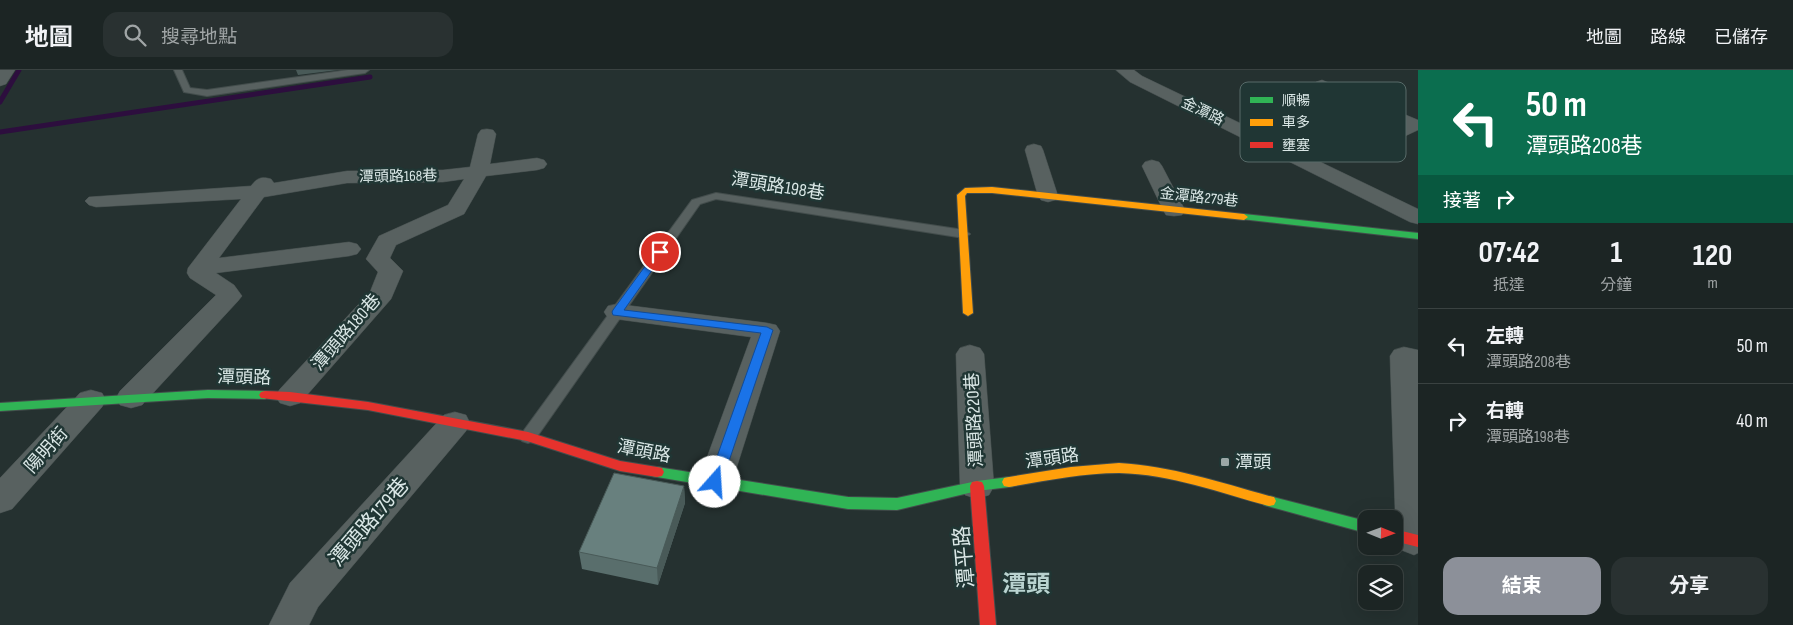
<!DOCTYPE html>
<html lang="zh-TW">
<head>
<meta charset="utf-8">
<style>
	body { margin:0; font-family:"Sofia Sans Condensed","Noto Sans TC",sans-serif; background:#293131; color:#f1f3f6; height:100vh; display:flex; flex-direction:column; font-size:19px; white-space:nowrap }
	* { box-sizing:border-box; margin:0 }
	p { font-size:16px; color:#a0a5a6 }
	.icon { flex:none; width:28px; height:28px; fill:none; stroke:currentColor; stroke-width:2; stroke-linecap:round; stroke-linejoin:round }
	.map { position:relative; flex:1; overflow:hidden }
	.drawer { display:flex; flex-direction:column; background:#1c2524; width:375px }
	.drawer>* { flex:none }
	.guide { background:#0b6e4f; color:#fff; overflow:hidden }
	.needle { width:32px; rotate:91deg }
	.tools { position:absolute; left:1358px; top:440px; display:grid; gap:10px }
	.tools a { display:grid; place-items:center; width:45px; height:45px; border-radius:10px; background:#1c2524; box-shadow:0 5px 20px #0002,0 0 0 1px #3a4241; font-size:25px }
	.pin { position:absolute; display:grid; place-items:center; width:42px; height:42px; color:#fff; margin:-21px; border:2px solid #fff; border-radius:50%; box-shadow:0 1px 5px #0007 }
	.me { position:absolute; width:55px; margin:-28px; rotate:19deg; stroke-linejoin:round; filter:drop-shadow(0 0 4px #0008) }
	.turn { display:flex; align-items:center; gap:18px; height:105px; padding:0 25px; font-size:22px }
	.turn .icon { width:65px; height:65px; stroke-width:2.5 }
	.turn b { display:block; font-size:35px; line-height:42px }
	.then { display:flex; align-items:center; height:48px; padding:0 25px; background:#0003; gap:10px; font-size:19px }
	.eta { display:flex; justify-content:space-evenly; align-items:center; height:85px; text-align:center }
	.eta b { font-size:30px; font-weight:700; line-height:35px }
	.button { display:flex; gap:10px; margin-top:auto; padding:10px 25px }
	.button a { flex:1; height:58px; border-radius:15px; background:#8c9099; color:#fff; font-size:20px; font-weight:700; line-height:58px; text-align:center }
	.button a+a { background:#293131; color:#f1f3f6 }
	ul { padding:0; list-style:none }
	li { display:flex; align-items:center; gap:15px; height:75px; padding:0 25px; border-top:1px solid #3a4241 }
	li div { flex:1 }
	li b { display:block; font-size:19px }
	li em { font-style:normal }
	header { display:flex; align-items:center; gap:30px; box-sizing:border-box; height:70px; padding:0 25px; background:#1c2524; border-bottom:1px solid #3a4241 }
	header strong { font-size:24px }
	nav { display:flex; gap:28px; margin-inline-start:auto; font-size:18px }
	.search { width:350px; height:45px; background:#293131; display:flex; align-items:center; gap:12px; box-sizing:border-box; padding:0 18px; border-radius:15px; color:#a0a5a6; font-size:19px }
	main { display:flex; flex:1; min-height:0 }
	.map>svg:first-child { display:block }
</style>
</head>
<body>
<header>
<strong>地圖</strong>
<div class="search"><svg class="icon" aria-label="search" viewBox="0 0 24 24"><circle cx="10" cy="10" r="6"/><path d="M15 15l6 6"/></svg>搜尋地點</div>
<nav><a>地圖</a><a>路線</a><a>已儲存</a></nav>
</header>
<main>
<div class="map">
<svg width="1418" height="555" viewBox="0 0 1418 555">
	<rect width="100%" height="100%" fill="#253130"/>
	<g fill="none" stroke-linecap="round" stroke-linejoin="round">
		<!-- stream -->
		<path stroke="#2d0e3e" stroke-width="5" d="M 0,32 L 19,0
			M 0,62 L 370,7"/>
		<!-- lane casing -->
		<g stroke="#434d4c" stroke-width="2">
			<path id="lane" d="M 174,0 L 182,0 L 190,18 L 207,20 L 348,0 L 369,0 L 365,3 L 207,26 L 184,22 Z
				M 716,123 L 964,160 L 970,164 L 964,168 L 716,129 L 700,134 L 534,371 L 528,373 L 522,371 L 519,367 L 522,363 L 692,130 Z"/>
		</g>
		<!-- street casing -->
		<g stroke="#434d4c" stroke-width="1">
			<path id="street" d="M 0,0 L 15,0 L 6,14 L 0,16 Z
				M 1116,0 L 1134,0 L 1142,6 L 1292,78 L 1381,64 L 1399,55 L 1316,18 L 1314,15 L 1316,12 L 1322,10 L 1418,50 L 1418,60 L 1386,75 L 1310,87 L 1418,139 L 1418,154 L 1410,152 L 1130,12 Z
				M 487,59 L 493,60 L 496,64 L 490,94 L 537,88 L 544,90 L 547,94 L 544,98 L 537,100 L 486,106 L 464,144 L 396,175 L 390,188 L 403,201 L 391,229 L 300,333 L 290,336 L 280,333 L 275,326 L 280,319 L 370,222 L 378,202 L 366,189 L 379,166 L 448,135 L 464,109 L 443,112 L 347,113 L 264,127 L 219,188 L 349,172 L 357,174 L 361,179 L 357,184 L 349,186 L 216,203 L 234,215 L 242,226 L 238,231 L 142,335 L 131,338 L 120,335 L 116,328 L 120,321 L 216,225 L 190,208 L 187,203 L 188,198 L 241,129 L 96,137 L 89,135 L 85,131 L 89,127 L 251,116 C 257,108 261,106 271,109 L 274,113 L 347,101 L 443,100 L 470,97 L 478,64 L 481,60 Z
				M 1034,74 L 1041,76 L 1043,80 L 1058,126 L 1055,130 L 1048,132 L 1041,130 L 1038,126 L 1025,80 L 1027,76 Z
				M 1152,90 L 1159,92 L 1162,96 L 1185,140 L 1182,145 L 1174,146 L 1166,145 L 1163,140 L 1142,96 L 1145,92 Z
				M 617,234 L 767,253 L 776,255 L 780,261 L 732,412 L 727,421 L 715,425 L 703,421 L 698,412 L 751,267 L 608,248 L 604,242 L 608,236 Z
				M 970,275 L 980,278 L 984,284 L 994,416 L 989,425 L 977,429 L 965,425 L 960,416 L 956,284 L 960,278 Z
				M 1404,277 L 1418,280 L 1418,483 L 1414,485 L 1401,480 L 1396,470 L 1390,286 L 1394,280 Z
				M 91,320 L 102,323 L 106,330 L 102,337 L 12,439 L 0,443 L 0,408 L 80,323 Z
				M 455,342 L 466,345 L 470,353 L 466,361 L 318,537 L 309,555 L 269,555 L 290,513 L 444,345 Z"/>
		</g>
		<!-- fast casing -->
		<g stroke="#434d4c" stroke-width="2">
			<path id="fast" d="M 1244,144 L 1418,163 L 1418,169 L 1241,149 L 1241,145 Z
				M 208,320 L 265,321 L 271,325 L 265,329 L 208,328 L 0,341 L 0,333 Z
				M 657,397 L 848,427 L 897,428 L 977,411 L 1009,407 L 1014,408 L 1016,412 L 1014,416 L 1009,417 L 977,421 L 897,440 L 848,439 L 657,407 L 652,406 L 650,402 L 652,398 Z
				M 1269,426 L 1366,451 L 1366,463 L 1264,435 L 1262,431 L 1264,427 Z"/>
		</g>
		<!-- slow casing -->
		<g stroke="#434d4c" stroke-width="2">
			<path id="slow" d="M 992,117 L 1244,144 L 1248,147 L 1244,150 L 992,123 L 967,123 L 965,126 L 973,243 L 968,246 L 963,243 L 957,125 L 965,118 Z
				M 1119,393 C 1171,396 1219,412 1269,426 L 1274,427 L 1276,431 L 1274,435 L 1269,436 C 1220,423 1171,404 1119,403 C 1082,403 1045,411 1009,417 L 1004,416 L 1002,412 L 1004,408 L 1009,407 L 1071,397 Z"/>
		</g>
		<!-- jam casing -->
		<g stroke="#434d4c" stroke-width="2">
			<path id="jam" d="M 265,321 L 290,322 L 368,332 L 528,362 L 620,391 L 657,397 L 662,398 L 664,402 L 662,406 L 657,407 L 620,401 L 527,371 L 368,340 L 261,328 L 259,325 L 261,322 Z
				M 977,411 L 982,412 L 984,416 L 996,555 L 980,555 L 970,416 L 972,412 Z
				M 1394,459 L 1418,465 L 1418,477 L 1394,471 Z"/>
		</g>
		<!-- lane -->
		<use href="#lane" fill="#586160" fill-rule="evenodd"/>
		<!-- street -->
		<use href="#street" fill="#586160" fill-rule="evenodd"/>
		<!-- fast -->
		<use href="#fast" fill="#30b455" fill-rule="evenodd"/>
		<!-- slow -->
		<use href="#slow" fill="#ff9f0a" fill-rule="evenodd"/>
		<!-- jam -->
		<use href="#jam" fill="#e5322d" fill-rule="evenodd"/>
	</g>
	<!-- wall -->
	<path fill="#596e6c" d="M 684,416 L 685,433 L 658,515 L 582,499 L 579,482 Z"/>
	<!-- shaded-wall -->
	<path fill="#495a58" d="M 296,0 L 338,0 L 298,5 Z
		M 684,416 L 685,433 L 658,515 L 657,498 Z"/>
	<!-- building -->
	<path fill="#68807e" stroke="#495a58" d="M 614,403 L 684,416 L 657,498 L 579,482 Z"/>
	<!-- route -->
	<path fill="#1a73e8" stroke="#114b97" d="M 660,179 L 665,182 L 624,240 L 767,257 L 773,260 L 722,412 L 720,415 L 715,417 L 710,415 L 708,412 L 761,263 L 613,245 L 612,242 L 613,240 L 657,180 Z"/>
	<!-- markers -->
	<rect fill="#9ba7a6" stroke="#203634" stroke-width="2" x="1220" y="387" width="10" height="10" rx="2.5"/>
	<g text-anchor="middle" stroke-width="5" stroke-linejoin="round" paint-order="stroke">
		<!-- far-street labels -->
		<g font-size="15" fill="#dae7e6" stroke="#203634">
			<text transform="translate(1203 41) rotate(26)" y="5">金潭路</text>
			<text transform="translate(398 106) rotate(-1)" y="5">潭頭路168巷</text>
			<text transform="translate(1199 127) rotate(6)" y="5">金潭路279巷</text>
		</g>
		<!-- street labels -->
		<g font-size="18" fill="#dae7e6" stroke="#203634">
			<text transform="translate(778 116) rotate(9)" y="6">潭頭路198巷</text>
			<text transform="translate(346 262) rotate(-49)" y="6">潭頭路180巷</text>
			<text transform="translate(244 307) rotate(1)" y="6">潭頭路</text>
			<text transform="translate(974 350) rotate(-93)" y="6">潭頭路220巷</text>
			<text transform="translate(46 380) rotate(-48)" y="6">陽明街</text>
			<text transform="translate(644 381) rotate(11)" y="6">潭頭路</text>
			<text transform="translate(1052 388) rotate(-8)" y="6">潭頭路</text>
		</g>
		<!-- poi labels -->
		<g font-size="18" fill="#dae7e6" stroke="#203634" text-anchor="start">
			<text x="1235" y="398">潭頭</text>
		</g>
		<!-- near-street labels -->
		<g font-size="21" fill="#dae7e6" stroke="#203634">
			<text transform="translate(369 452) rotate(-49)" y="7">潭頭路179巷</text>
			<text transform="translate(964 487) rotate(-95)" y="7">潭平路</text>
		</g>
		<!-- near-quarter labels -->
		<g font-size="24" font-weight="bold" fill="#b9d3d0" stroke="#203634">
			<text x="1026" y="522">潭頭</text>
		</g>
	</g>
	<!-- legend -->
	<rect x="1240" y="12" width="166" height="80" rx="8" fill="#203634" stroke="#586b69" stroke-width="1"/>
	<rect x="1250" y="27" width="23" height="6" fill="#30b455"/>
	<rect x="1250" y="49" width="23" height="7" fill="#ff9f0a"/>
	<rect x="1250" y="72" width="23" height="6" fill="#e5322d"/>
	<g font-size="14" fill="#dae7e6">
		<text x="1282" y="35">順暢</text>
		<text x="1282" y="57">車多</text>
		<text x="1282" y="80">壅塞</text>
	</g>
</svg>
<div class="tools">
<a><svg class="needle" viewBox="-14 -14 28 28"><path d="M0-13l5 13h-10z" fill="#e53935"/><path d="M0 13l5-13h-10z" fill="#a0a5a6"/></svg></a>
<a><svg class="icon" aria-label="layers" viewBox="0 0 24 24"><path d="M12 4l9 5-9 5-9-5zM3 14l9 5 9-5"/></svg></a>
</div>
<div class="pin" style="left:660px;top:182px;background:#d93025"><svg class="icon" aria-label="arrive" viewBox="0 0 24 24"><path d="M6 21V4h12l-3 4 3 4H6"/></svg></div>
<svg class="me" style="left:715px;top:412px" viewBox="-20 -20 40 40"><circle r="19" fill="#fff"/><path d="M0-13L10 11 0 6-10 11z" fill="#1a73e8"/></svg>
</div>
<section class="drawer">
<div class="guide">
<div class="turn"><svg class="icon" aria-label="left" viewBox="0 0 24 24"><path d="M17 20v-9H6M10 6l-5 5 5 5"/></svg><div><b>50 m</b>潭頭路208巷</div></div>
<div class="then">接著<svg class="icon" aria-label="right" viewBox="0 0 24 24"><path d="M7 20v-9h11M14 6l5 5-5 5"/></svg></div>
</div>
<div class="eta">
<div><b>07:42</b><p>抵達</p></div>
<div><b>1</b><p>分鐘</p></div>
<div><b>120</b><p>m</p></div>
</div>
<ul>
<li><svg class="icon" aria-label="left" viewBox="0 0 24 24"><path d="M17 20v-9H6M10 6l-5 5 5 5"/></svg><div><b>左轉</b><p>潭頭路208巷</p></div><em>50 m</em></li>
<li><svg class="icon" aria-label="right" viewBox="0 0 24 24"><path d="M7 20v-9h11M14 6l5 5-5 5"/></svg><div><b>右轉</b><p>潭頭路198巷</p></div><em>40 m</em></li>
</ul>
<div class="button"><a>結束</a><a>分享</a></div>
</section>
</main>
</body>
</html>
